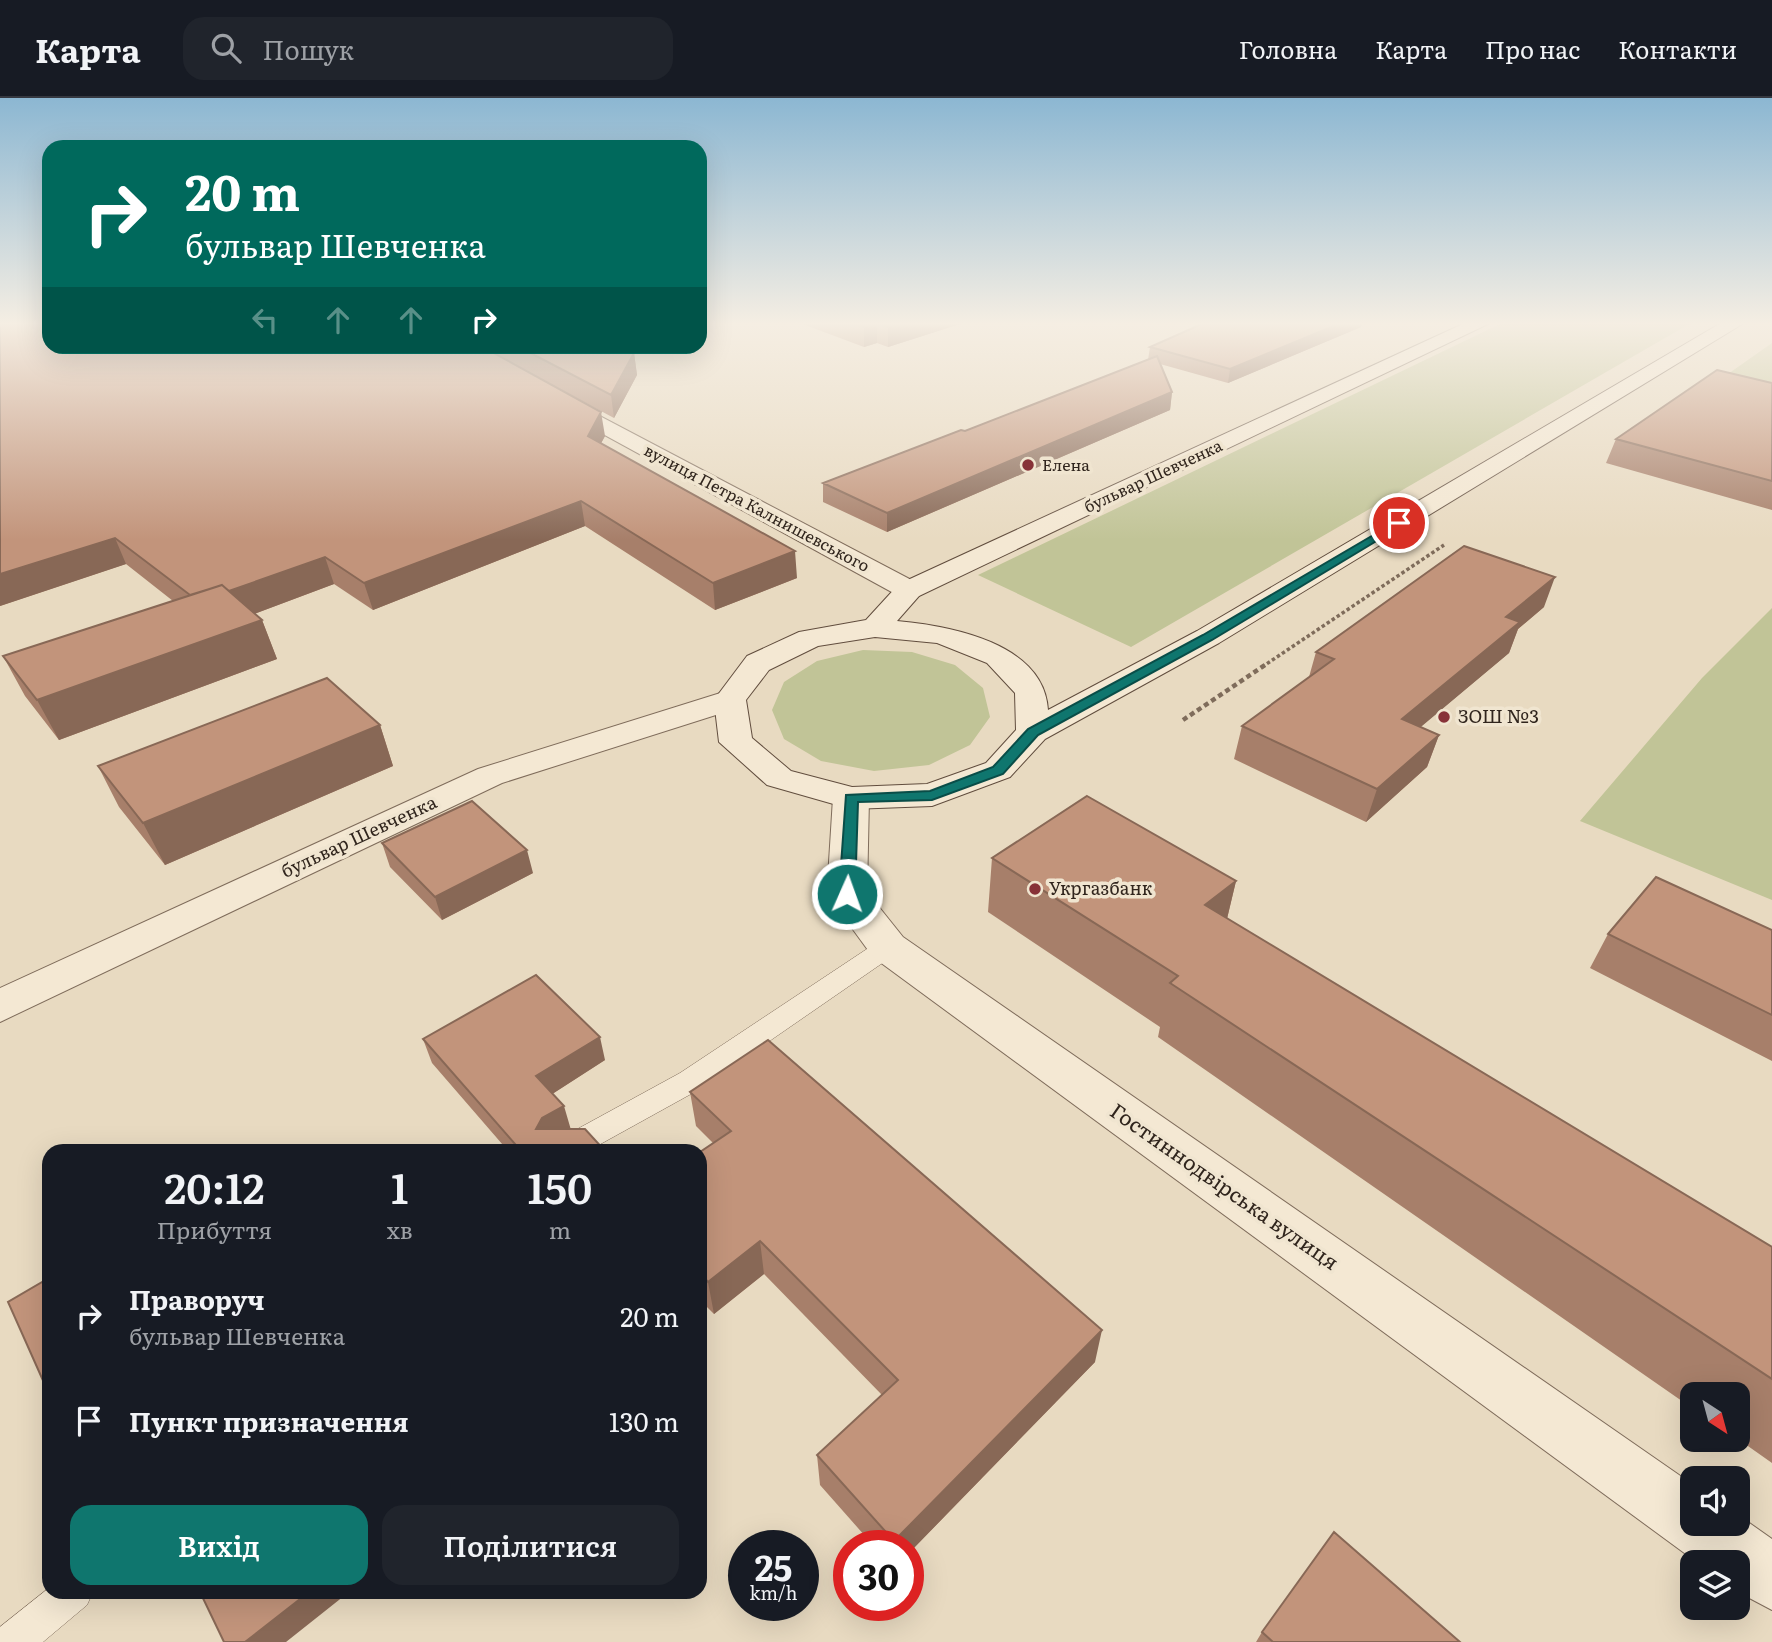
<!DOCTYPE html>
<html lang="uk">
<head>
<meta charset="utf-8">
<style>
	body { margin:0; font-family:Literata,serif; background:#20242c; color:#f1f3f6; height:100vh; display:flex; flex-direction:column; font-size:26px; white-space:nowrap }
	* { box-sizing:border-box; margin:0 }
	p { font-size:23px; color:#9ea1a6 }
	.icon { flex:none; width:38px; height:38px; fill:none; stroke:currentColor; stroke-width:2; stroke-linecap:round; stroke-linejoin:round }
	.map { position:relative; flex:1; overflow:hidden }
	.sheet { position:absolute; left:42px; top:1046px; width:665px; height:455px; display:flex; flex-direction:column; background:#171b24; border-radius:21px; box-shadow:0 7px 28px #0002 }
	.sheet>* { flex:none }
	.hud { position:absolute; left:42px; top:42px; width:665px; height:214px; border-radius:21px; box-shadow:0 7px 28px #0002; background:#00695c; color:#fff; overflow:hidden }
	.needle { width:46px; rotate:144deg }
	.tools { position:absolute; left:1680px; top:1284px; display:grid; gap:14px }
	.tools a { display:grid; place-items:center; width:70px; height:70px; border-radius:14px; background:#171b24; box-shadow:0 7px 28px #0002; font-size:35px }
	.speed { position:absolute; left:728px; top:1432px; display:flex; gap:14px; font-size:35px; font-weight:700; text-align:center }
	.speed>* { display:grid; place-content:center; width:91px; height:91px; border-radius:50%; background:#171b24; box-shadow:0 7px 28px #0002; line-height:1 }
	.speed small { font-size:18px; font-weight:400 }
	.speed .limit { border:10px solid #d22; background:#fff; color:#111 }
	.pin { position:absolute; display:grid; place-items:center; width:60px; height:60px; color:#fff; margin:-30px; border:4px solid #fff; border-radius:50%; box-shadow:0 2px 7px #0007 }
	.me { position:absolute; width:77px; margin:-38px; rotate:2deg; stroke-linejoin:round; filter:drop-shadow(0 0 5px #0008) }
	.turn { display:flex; align-items:center; gap:24px; height:147px; padding:0 28px; font-size:32px }
	.turn .icon { width:91px; height:91px; stroke-width:2.5 }
	.turn b { display:block; font-size:49px; line-height:60px }
	.lanes { display:flex; align-items:center; height:66px; padding:0 28px; background:#0003; justify-content:center; gap:35px; direction:ltr }
	.lanes .off { opacity:.35 }
	.eta { display:flex; justify-content:space-evenly; align-items:center; height:119px; text-align:center }
	.eta b { font-size:42px; font-weight:600; line-height:49px }
	.primary-button { display:flex; gap:14px; margin-top:auto; padding:14px 28px }
	.primary-button a { flex:1; height:80px; border-radius:21px; background:#0f766e; color:#fff; font-size:28px; font-weight:600; line-height:80px; text-align:center }
	.primary-button a+a { background:#20242c; color:#f1f3f6 }
	ul { padding:0; list-style:none }
	li { display:flex; align-items:center; gap:21px; height:105px; padding:0 28px }
	li div { flex:1 }
	li b { display:block; font-size:26px }
	li em { font-style:normal }
	header { display:flex; align-items:center; gap:42px; box-sizing:border-box; height:98px; padding:0 35px; background:#171b24; border-bottom:2px solid #363941 }
	header strong { font-size:33px }
	nav { display:flex; gap:38px; margin-inline-start:auto; font-size:24px }
	.search { width:490px; height:63px; background:#20242c; display:flex; align-items:center; gap:18px; box-sizing:border-box; padding:0 24px; border-radius:21px; color:#9ea1a6; font-size:26px }
	.map>svg:first-child { display:block }
</style>
</head>
<body>
<header>
<strong>Карта</strong>
<div class="search"><svg class="icon" aria-label="search" viewBox="0 0 24 24"><circle cx="10" cy="10" r="6"/><path d="M15 15l6 6"/></svg>Пошук</div>
<nav><a>Головна</a><a>Карта</a><a>Про нас</a><a>Контакти</a></nav>
</header>
<div class="map">
<svg width="1772" height="1544" viewBox="0 0 1772 1544">
	<rect width="100%" height="100%" fill="#e8dac1"/>
	<!-- green -->
	<path fill="#c1c497" d="M 1502,225 L 1691,225 L 1131,549 L 978,477 Z
		M 1772,245 L 1772,296 L 1718,283 Z
		M 1772,510 L 1772,802 L 1580,723 L 1702,580 Z
		M 863,552 L 912,554 L 955,567 L 983,590 L 990,619 L 970,647 L 929,667 L 874,673 L 821,663 L 784,641 L 772,612 L 784,584 L 817,563 Z"/>
	<g fill="none" stroke-linecap="round" stroke-linejoin="round">
		<!-- service casing -->
		<g stroke="#7f6c5b" stroke-width="1">
			<path id="service" d="M 888,840 L 897,843 L 900,849 L 897,855 L 700,991 L 586,1054 L 546,1054 L 550,1046 L 680,975 L 879,843 Z
				M 49,1490 L 49,1494 L 93,1494 L 87,1507 L 43,1544 L 0,1544 L 0,1529 Z"/>
		</g>
		<!-- minor casing -->
		<g stroke="#7f6c5b" stroke-width="2">
			<path id="minor" d="M 556,295 L 919,486 L 923,492 L 919,498 L 909,501 L 899,498 L 548,306 L 545,301 L 548,296 Z
				M 730,592 L 741,595 L 746,602 L 741,609 L 502,685 L 0,924 L 0,890 L 478,671 Z
				M 851,689 L 864,692 L 869,700 L 867,794 L 903,839 L 1692,1386 L 1692,1426 L 1738,1426 L 1738,1417 L 1772,1441 L 1772,1512 L 1738,1494 L 1738,1465 L 1698,1465 L 873,859 L 827,796 L 833,700 L 838,692 Z"/>
		</g>
		<!-- secondary casing -->
		<g stroke="#614d3e" stroke-width="2">
			<path id="secondary" d="M 1465,225 L 1490,225 L 919,498 L 897,523 C 951,528 1044,545 1048,612 L 1197,533 L 1721,225 L 1744,225 L 1219,545 L 1045,641 L 1010,679 L 932,708 L 851,711 L 767,687 L 719,644 L 714,602 L 747,558 L 799,534 L 866,522 L 899,486 ZM 875,539 L 937,545 L 987,565 L 1015,595 L 1016,632 L 986,665 L 927,686 L 852,689 L 791,673 L 752,640 L 746,602 L 769,572 L 818,548 Z"/>
		</g>
		<!-- path-far1 -->
		<path stroke="#7f6c5b" stroke-width="3.5" stroke-dasharray="3.5 2.5" stroke-linecap="butt" d="M 1262,569 L 1444,447"/>
		<!-- path -->
		<path stroke="#7f6c5b" stroke-width="4.5" stroke-dasharray="5 3.5" stroke-linecap="butt" d="M 1183,622 L 1265,567"/>
		<!-- service -->
		<use href="#service" fill="#f4e8d3" fill-rule="evenodd"/>
		<!-- minor -->
		<use href="#minor" fill="#f4e8d3" fill-rule="evenodd"/>
		<!-- secondary -->
		<use href="#secondary" fill="#f4e8d3" fill-rule="evenodd"/>
	</g>
	<!-- wall -->
	<path fill="#a77f6a" d="M 800,225 L 963,225 L 888,249 L 877,245 L 864,249 Z
		M 1361,229 L 1228,285 L 1160,266 L 1172,294 L 1170,312 L 887,434 L 823,404 L 823,385 L 965,333 L 1148,262 L 1150,249 Z
		M 49,248 L 621,248 L 634,255 L 637,277 L 614,320 L 496,257 L 605,338 L 601,345 L 797,480 L 715,512 L 585,428 L 373,512 L 334,486 L 254,516 L 262,522 L 277,561 L 59,642 L 25,598 L 3,558 L 173,503 L 126,466 L 0,508 Z
		M 1772,285 L 1772,412 L 1606,365 L 1616,341 Z
		M 1544,509 L 1518,531 L 1509,555 L 1420,629 L 1439,637 L 1427,669 L 1366,724 L 1234,661 L 1242,628 L 1309,579 L 1316,554 Z
		M 380,627 L 393,668 L 165,767 L 119,709 L 98,668 Z
		M 382,745 L 533,775 L 442,822 L 390,769 Z
		M 992,760 L 1236,783 L 1227,821 L 1772,1149 L 1772,1365 L 1738,1341 L 1738,1297 L 1692,1297 L 1692,1310 L 1158,939 L 1160,929 L 988,814 Z
		M 1772,832 L 1772,963 L 1590,870 L 1608,836 Z
		M 423,941 L 605,962 L 552,996 L 570,1031 L 606,1054 L 509,1054 L 432,965 Z
		M 690,994 L 1095,1264 L 908,1456 L 908,1447 L 873,1447 L 820,1387 L 817,1357 L 882,1297 L 764,1176 L 714,1216 L 700,1202 L 700,1054 L 713,1045 L 696,1028 Z
		M 1262,1534 L 1460,1544 L 1256,1544 Z"/>
	<!-- shaded-wall -->
	<path fill="#886856" d="M 877,225 L 877,245 L 864,249 L 864,229 Z
		M 900,225 L 963,225 L 888,249 L 888,229 Z
		M 1341,225 L 1362,225 L 1361,229 L 1228,285 L 1230,271 Z
		M 634,255 L 637,277 L 614,320 L 611,297 Z
		M 1172,294 L 1170,312 L 887,434 L 887,415 Z
		M 601,314 L 605,338 L 592,362 L 588,338 Z
		M 581,403 L 585,428 L 373,512 L 364,485 Z
		M 115,440 L 126,466 L 0,508 L 0,476 Z
		M 795,453 L 797,480 L 715,512 L 713,485 Z
		M 325,459 L 334,486 L 211,532 L 200,504 Z
		M 1555,479 L 1544,509 L 1518,531 L 1509,555 L 1391,654 L 1402,621 L 1506,519 Z
		M 262,522 L 277,561 L 59,642 L 37,602 Z
		M 380,627 L 393,668 L 165,767 L 143,725 Z
		M 1439,637 L 1427,669 L 1366,724 L 1377,691 Z
		M 527,752 L 533,775 L 442,822 L 435,799 Z
		M 1236,783 L 1223,837 L 1205,807 Z
		M 600,939 L 605,962 L 543,1002 L 536,978 Z
		M 564,1008 L 571,1032 L 536,1031 L 542,1020 Z
		M 760,1143 L 764,1176 L 714,1216 L 708,1184 Z
		M 1102,1232 L 1095,1264 L 908,1456 L 908,1447 L 894,1447 L 894,1443 Z
		M 309,1494 L 349,1494 L 286,1544 L 245,1544 Z"/>
	<!-- building -->
	<path fill="#c2947b" stroke="#886856" stroke-width="2" d="M 0,225 L 49,225 L 49,248 L 481,248 L 601,314 L 588,338 L 795,453 L 713,485 L 581,403 L 364,485 L 325,459 L 229,493 L 222,487 L 190,497 L 115,440 L 0,476 Z
		M 855,225 L 875,225 L 864,229 Z
		M 878,225 L 900,225 L 888,229 Z
		M 1204,225 L 1341,225 L 1230,271 L 1150,249 Z
		M 517,248 L 621,248 L 634,255 L 611,297 Z
		M 1157,258 L 1172,294 L 887,415 L 823,385 L 961,332 L 965,333 Z
		M 1717,272 L 1772,285 L 1772,383 L 1616,341 Z
		M 1464,448 L 1555,479 L 1506,519 L 1520,524 L 1402,621 L 1439,637 L 1377,691 L 1242,628 L 1334,561 L 1316,554 Z
		M 222,487 L 262,522 L 37,602 L 3,558 Z
		M 327,580 L 380,627 L 143,725 L 98,668 Z
		M 1087,698 L 1236,783 L 1205,807 L 1772,1149 L 1772,1281 L 1170,885 L 1178,878 L 992,760 Z
		M 472,703 L 527,752 L 435,799 L 382,745 Z
		M 1656,779 L 1772,832 L 1772,917 L 1608,836 Z
		M 536,877 L 600,939 L 536,978 L 564,1008 L 542,1020 L 536,1031 L 585,1031 L 606,1054 L 522,1054 L 423,941 Z
		M 768,942 L 1102,1232 L 894,1443 L 817,1357 L 898,1282 L 760,1143 L 708,1184 L 700,1175 L 700,1054 L 731,1033 L 690,994 Z
		M 49,1180 L 49,1296 L 8,1204 Z
		M 1334,1434 L 1460,1544 L 1273,1544 L 1262,1534 Z
		M 200,1494 L 309,1494 L 245,1544 L 224,1544 Z"/>
	<!-- sky -->
	<linearGradient id="sky" x2="0" y2="1"><stop stop-color="#8cb7d2"/><stop offset="0.51" stop-color="#f5eee3"/><stop offset="1" stop-color="#f5eee3" stop-opacity="0"/></linearGradient>
	<rect width="1772" height="442" fill="url(#sky)"/>
	<!-- route -->
	<path fill="#0f766e" stroke="#0a4d48" stroke-width="2" d="M 1399,422 L 1403,423 L 1403,427 L 1212,542 L 1038,637 L 1003,676 L 932,702 L 858,704 L 855,796 L 847,801 L 842,800 L 839,796 L 846,697 L 930,693 L 993,669 L 1028,631 L 1203,537 Z"/>
	<!-- markers -->
	<g fill="#873238" stroke="#f0e5d0" stroke-width="2.5">
		<circle cx="1028" cy="367" r="7"/>
		<circle cx="1444" cy="619" r="7"/>
		<circle cx="1035" cy="791" r="7"/>
	</g>
	<g text-anchor="middle" stroke-width="7" stroke-linejoin="round" paint-order="stroke">
		<!-- far-poi labels -->
		<g font-size="16" fill="#30251d" stroke="#f0e5d0" text-anchor="start">
			<text x="1042" y="373">Елена</text>
		</g>
		<!-- far-street labels -->
		<g font-size="16" fill="#30251d" stroke="#f0e5d0">
			<text transform="translate(1153 378) rotate(-25)" y="6">бульвар Шевченка</text>
			<text transform="translate(757 410) rotate(28)" y="6">вулиця Петра Калнишевського</text>
		</g>
		<!-- poi labels -->
		<g font-size="18" fill="#30251d" stroke="#f0e5d0" text-anchor="start">
			<text x="1458" y="625">ЗОШ №3</text>
			<text x="1049" y="797">Укргазбанк</text>
		</g>
		<!-- street labels -->
		<g font-size="18" fill="#30251d" stroke="#f0e5d0">
			<text transform="translate(359 739) rotate(-25)" y="6">бульвар Шевченка</text>
		</g>
		<!-- near-street labels -->
		<g font-size="21" fill="#30251d" stroke="#f0e5d0">
			<text transform="translate(1224 1089) rotate(35)" y="7">Гостиннодвірська вулиця</text>
		</g>
	</g>
</svg>
<div class="tools">
<a><svg class="needle" viewBox="-14 -14 28 28"><path d="M0-13l5 13h-10z" fill="#e53935"/><path d="M0 13l5-13h-10z" fill="#9ea1a6"/></svg></a>
<a><svg class="icon" aria-label="sound" viewBox="0 0 24 24"><path d="M4 9h4l5-4v14l-5-4H4zM17 9q2 3 0 6"/></svg></a>
<a><svg class="icon" aria-label="layers" viewBox="0 0 24 24"><path d="M12 4l9 5-9 5-9-5zM3 14l9 5 9-5"/></svg></a>
</div>
<div class="speed"><div>25<small>km/h</small></div><div class="limit">30</div></div>
<div class="pin" style="left:1399px;top:425px;background:#d93025"><svg class="icon" aria-label="arrive" viewBox="0 0 24 24"><path d="M6 21V4h12l-3 4 3 4H6"/></svg></div>
<svg class="me" style="left:847px;top:796px" viewBox="-20 -20 40 40"><circle r="17" fill="#0f766e" stroke="#fff" stroke-width="3"/><path d="M0-11L8 9 0 5-8 9z" fill="#fff"/></svg>
<div class="hud">
<div class="turn"><svg class="icon" aria-label="right" viewBox="0 0 24 24"><path d="M7 20v-9h11M14 6l5 5-5 5"/></svg><div><b>20 m</b>бульвар Шевченка</div></div>
<div class="lanes"><svg class="icon off" aria-label="left" viewBox="0 0 24 24"><path d="M17 20v-9H6M10 6l-5 5 5 5"/></svg><svg class="icon off" aria-label="ahead" viewBox="0 0 24 24"><path d="M12 20V5M6 11l6-6 6 6"/></svg><svg class="icon off" aria-label="ahead" viewBox="0 0 24 24"><path d="M12 20V5M6 11l6-6 6 6"/></svg><svg class="icon" aria-label="right" viewBox="0 0 24 24"><path d="M7 20v-9h11M14 6l5 5-5 5"/></svg></div>
</div>
<section class="sheet">
<div class="eta">
<div><b>20:12</b><p>Прибуття</p></div>
<div><b>1</b><p>хв</p></div>
<div><b>150</b><p>m</p></div>
</div>
<ul>
<li><svg class="icon" aria-label="right" viewBox="0 0 24 24"><path d="M7 20v-9h11M14 6l5 5-5 5"/></svg><div><b>Праворуч</b><p>бульвар Шевченка</p></div><em>20 m</em></li>
<li><svg class="icon" aria-label="arrive" viewBox="0 0 24 24"><path d="M6 21V4h12l-3 4 3 4H6"/></svg><div><b>Пункт призначення</b></div><em>130 m</em></li>
</ul>
<div class="primary-button"><a>Вихід</a><a>Поділитися</a></div>
</section>
</div>
</body>
</html>
